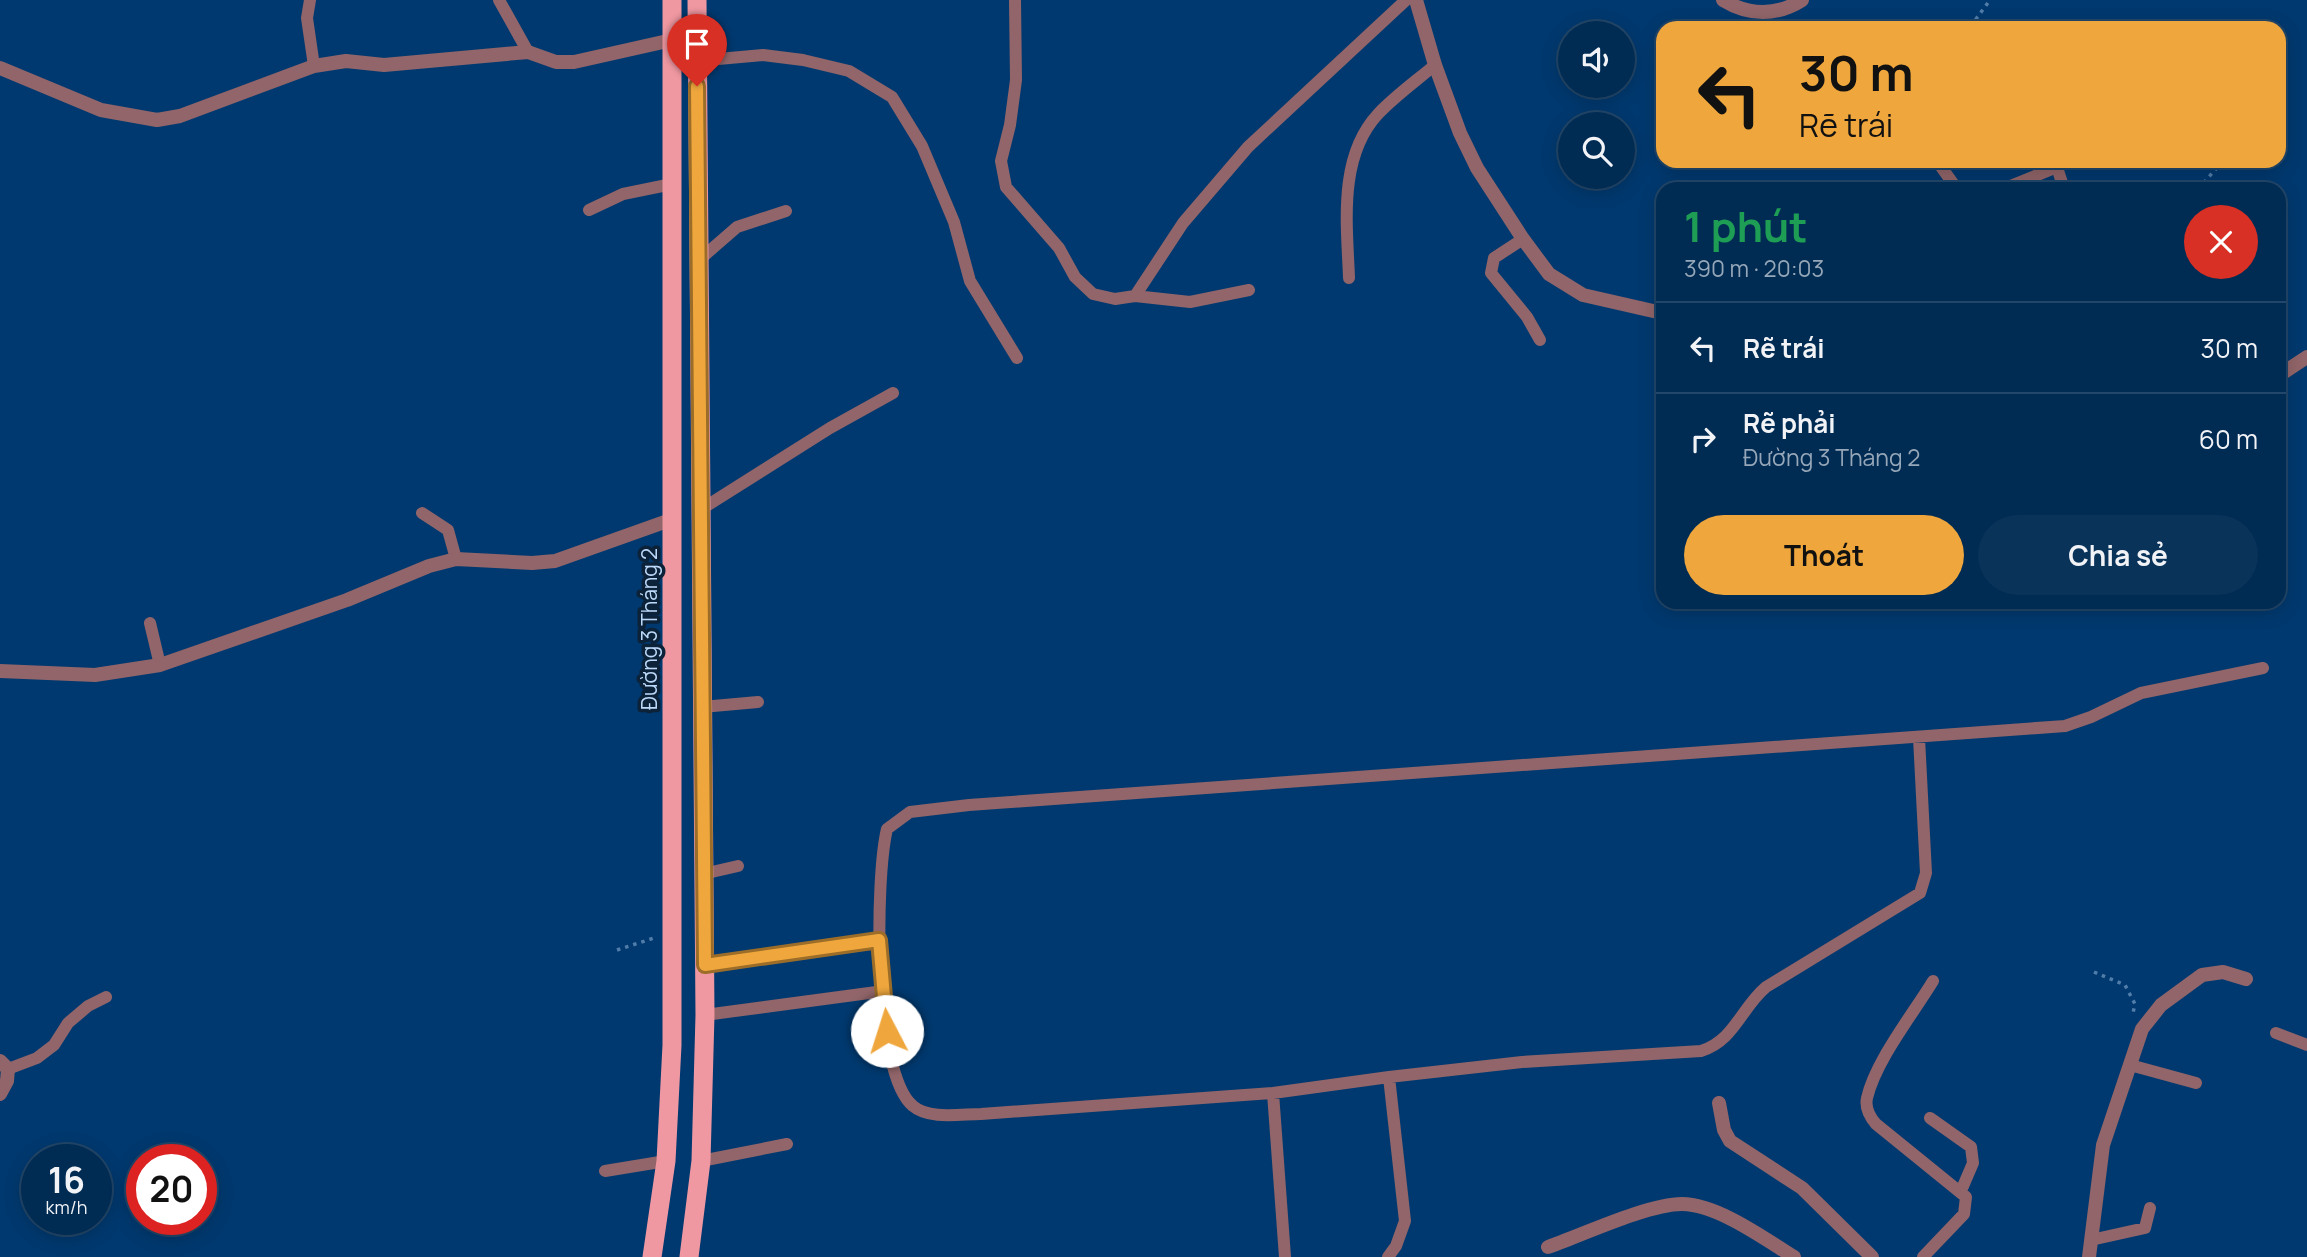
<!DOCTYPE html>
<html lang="vi">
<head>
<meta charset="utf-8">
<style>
	body { margin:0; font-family:Manrope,sans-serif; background:#0a335a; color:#f1f3f6; height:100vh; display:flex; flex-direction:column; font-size:26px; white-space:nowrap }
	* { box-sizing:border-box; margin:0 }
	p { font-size:23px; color:#95a7b8 }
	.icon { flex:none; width:38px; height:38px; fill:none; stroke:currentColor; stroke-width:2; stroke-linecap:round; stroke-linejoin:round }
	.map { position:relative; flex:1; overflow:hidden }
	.sheet { position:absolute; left:1656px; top:182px; width:630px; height:427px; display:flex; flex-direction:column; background:#002b53; border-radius:21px; box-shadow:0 4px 18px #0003,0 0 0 2px #22476a }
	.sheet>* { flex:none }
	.top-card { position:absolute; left:1656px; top:21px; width:630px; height:147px; border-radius:21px; box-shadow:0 4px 18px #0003,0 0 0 2px #22476a; background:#efa73d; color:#111; overflow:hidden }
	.tools { position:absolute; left:1558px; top:21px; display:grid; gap:14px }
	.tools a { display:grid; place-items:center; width:77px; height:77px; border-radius:50%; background:#002b53; box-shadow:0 4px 18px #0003,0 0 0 2px #22476a; font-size:35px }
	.speed { position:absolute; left:21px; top:1144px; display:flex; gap:14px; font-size:35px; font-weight:700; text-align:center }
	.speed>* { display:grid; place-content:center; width:91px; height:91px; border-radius:50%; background:#002b53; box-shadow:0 4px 18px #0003,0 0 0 2px #22476a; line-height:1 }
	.speed small { font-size:18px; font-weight:400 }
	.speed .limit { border:10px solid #d22; background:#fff; color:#111 }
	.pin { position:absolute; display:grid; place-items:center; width:60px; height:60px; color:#fff; margin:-72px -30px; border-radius:50% 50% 50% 0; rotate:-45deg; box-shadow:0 0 7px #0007 }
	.pin .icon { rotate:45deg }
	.me { position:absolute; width:77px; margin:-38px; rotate:355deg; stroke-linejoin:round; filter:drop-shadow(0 0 5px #0008) }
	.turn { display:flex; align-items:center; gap:24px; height:147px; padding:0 28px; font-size:32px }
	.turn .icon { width:91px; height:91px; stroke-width:2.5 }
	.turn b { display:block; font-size:49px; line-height:60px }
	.round { display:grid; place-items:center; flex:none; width:74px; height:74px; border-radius:37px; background:#0a335a }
	.head { display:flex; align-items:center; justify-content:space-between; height:119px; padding:0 28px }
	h1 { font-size:42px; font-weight:700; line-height:52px; color:#1e9e55 }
	.cta { display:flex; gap:14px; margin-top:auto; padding:14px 28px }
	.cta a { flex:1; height:80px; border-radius:42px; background:#efa73d; color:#111; font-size:28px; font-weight:700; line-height:80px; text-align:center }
	.cta a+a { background:#0a335a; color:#f1f3f6 }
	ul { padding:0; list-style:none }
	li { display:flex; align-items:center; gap:21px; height:91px; padding:0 28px; border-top:2px solid #22476a }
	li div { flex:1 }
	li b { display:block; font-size:26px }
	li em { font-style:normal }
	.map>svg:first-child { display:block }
</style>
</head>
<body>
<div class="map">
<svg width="2307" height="1257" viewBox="0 0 2307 1257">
	<rect width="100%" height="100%" fill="#00396f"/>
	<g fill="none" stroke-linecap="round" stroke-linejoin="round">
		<!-- path -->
		<path stroke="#517daa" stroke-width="3.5" stroke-dasharray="3.5 5" stroke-linecap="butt" d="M 1975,28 L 1976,19 L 1990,0
			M 2278,99 L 2280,97
			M 2198,189 L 2223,161
			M 617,950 L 654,938
			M 2094,972 L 2125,985 L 2135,1004 L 2133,1013"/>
		<!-- service -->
		<path stroke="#916569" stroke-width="12" d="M 310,0 L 307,18 L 314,66
			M 499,0 L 528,52
			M 1015,0 L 1016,80 L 1010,125 L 1001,161 L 1006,187 L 1059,248 L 1075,277 L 1093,294 L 1115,299 L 1135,296 L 1190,302 L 1249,290
			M 672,53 L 696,61 L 763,55 L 803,60 L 849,71 L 892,97 L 922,146 L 954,222 L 970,281 L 1017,358
			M 1937,161 L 1957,189
			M 2055,161 L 2064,189
			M 2003,189 L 2057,167
			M 589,210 L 623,194 L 672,184
			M 1523,239 L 1494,258 L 1491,273 L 1527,317 L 1540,340
			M 699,260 L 737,227 L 786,211
			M 1349,278 C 1347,224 1338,157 1378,114 C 1395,96 1416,81 1435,65
			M 1135,296 L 1183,223 L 1248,147 L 1406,0
			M 700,510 L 830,428 L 893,393
			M 422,513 L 448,530 L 456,559
			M 150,623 L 160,665
			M 702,707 L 758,702
			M 703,874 L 738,866
			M 705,965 L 879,941
			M 705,1015 L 884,991
			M 2276,1033 L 2307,1045
			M 2130,1065 L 2196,1083
			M 8,1069 L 37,1058 L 54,1045 L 68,1023 L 88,1006 L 106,997
			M 1389,1077 L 1522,1062 L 1701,1051 C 1734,1041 1741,1008 1766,987 L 1920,893 L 1926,873 L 1919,738
			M 1273,1093 L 1285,1257
			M 1930,1118 L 1971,1147 L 1973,1163 L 1961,1191
			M 701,1161 L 787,1144
			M 605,1171 L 666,1161
			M 2091,1240 L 2145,1228 L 2150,1208
			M 1388,1257 L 1396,1246 L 1405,1221 L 1389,1077 L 1273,1093 L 981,1114 C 961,1114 929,1120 913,1106 C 873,1073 875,879 887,829 L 910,812 L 969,805 L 2065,726 L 2091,717 L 2141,693 L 2263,668
			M 1923,1257 L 1964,1214 L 1966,1197 L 1876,1124 C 1870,1117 1865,1107 1867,1098 C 1876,1060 1913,1014 1933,981"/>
		<!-- minor -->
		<path stroke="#916569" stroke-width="14" d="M 1416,0 L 1435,65 L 1460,133 L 1477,168 L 1523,239 L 1549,274 L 1583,295 L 1662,313
			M 1723,0 C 1749,16 1777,16 1802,0
			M 0,68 L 101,110 L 157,120 L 180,116 L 314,66 L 346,61 L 384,65 L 528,52 L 556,62 L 574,62 L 672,40
			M 2278,376 L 2307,357
			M 0,671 L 95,675 L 160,665 L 347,600 L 429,566 L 456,559 L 532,563 L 555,561 L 673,519
			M 0,1061 L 8,1069 L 7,1081 L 0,1094
			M 1719,1103 L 1724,1130 L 1730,1141 L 1802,1188 L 1872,1257
			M 1548,1247 C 1582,1235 1648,1204 1682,1204 C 1717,1204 1765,1239 1794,1257
			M 2089,1257 L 2103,1145 L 2142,1029 L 2161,1005 L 2202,975 L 2223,972 L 2246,979"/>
		<!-- trunk -->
		<path stroke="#f098a2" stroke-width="19" d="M 652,1257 L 666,1161 L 672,1045 L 672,0
			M 689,1257 L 701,1161 L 705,1015 L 697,0"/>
	</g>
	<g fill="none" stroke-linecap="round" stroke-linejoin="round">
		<!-- route casing -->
		<g stroke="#9b6d28" stroke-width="18">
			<path id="route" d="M 697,86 L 705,965 L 879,940 L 887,1031"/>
		</g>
		<!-- route -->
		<use href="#route" stroke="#efa73d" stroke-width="12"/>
	</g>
	<g text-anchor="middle" stroke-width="7" stroke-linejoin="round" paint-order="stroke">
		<!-- street labels -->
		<g font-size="21" fill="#bdd9f9" stroke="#0c2239">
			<text transform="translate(650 629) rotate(-90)" y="7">Đường 3 Tháng 2</text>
		</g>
	</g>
</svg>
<div class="tools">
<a><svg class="icon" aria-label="sound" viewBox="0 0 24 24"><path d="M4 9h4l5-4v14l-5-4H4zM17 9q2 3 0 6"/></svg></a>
<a><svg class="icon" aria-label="search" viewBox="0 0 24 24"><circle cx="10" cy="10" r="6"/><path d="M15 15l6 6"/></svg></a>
</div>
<div class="speed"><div>16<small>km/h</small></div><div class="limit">20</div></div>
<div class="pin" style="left:697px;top:86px;background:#d93025"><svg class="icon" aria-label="arrive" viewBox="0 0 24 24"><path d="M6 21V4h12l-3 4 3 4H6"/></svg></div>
<svg class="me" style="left:887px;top:1031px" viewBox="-20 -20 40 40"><circle r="19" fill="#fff"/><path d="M0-13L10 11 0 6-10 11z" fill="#efa73d"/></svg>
<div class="top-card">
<div class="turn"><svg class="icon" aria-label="left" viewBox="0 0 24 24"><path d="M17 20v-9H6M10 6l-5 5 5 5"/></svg><div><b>30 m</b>Rẽ trái</div></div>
</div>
<section class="sheet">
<div class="head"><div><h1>1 phút</h1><p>390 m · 20:03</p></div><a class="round" style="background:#d93025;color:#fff"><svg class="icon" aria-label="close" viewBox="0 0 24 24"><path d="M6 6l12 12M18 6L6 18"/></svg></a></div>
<ul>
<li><svg class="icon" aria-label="left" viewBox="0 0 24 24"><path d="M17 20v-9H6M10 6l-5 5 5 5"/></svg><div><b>Rẽ trái</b></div><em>30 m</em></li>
<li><svg class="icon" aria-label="right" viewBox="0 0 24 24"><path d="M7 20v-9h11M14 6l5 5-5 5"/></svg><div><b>Rẽ phải</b><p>Đường 3 Tháng 2</p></div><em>60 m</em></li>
</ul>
<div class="cta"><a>Thoát</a><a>Chia sẻ</a></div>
</section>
</div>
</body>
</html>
